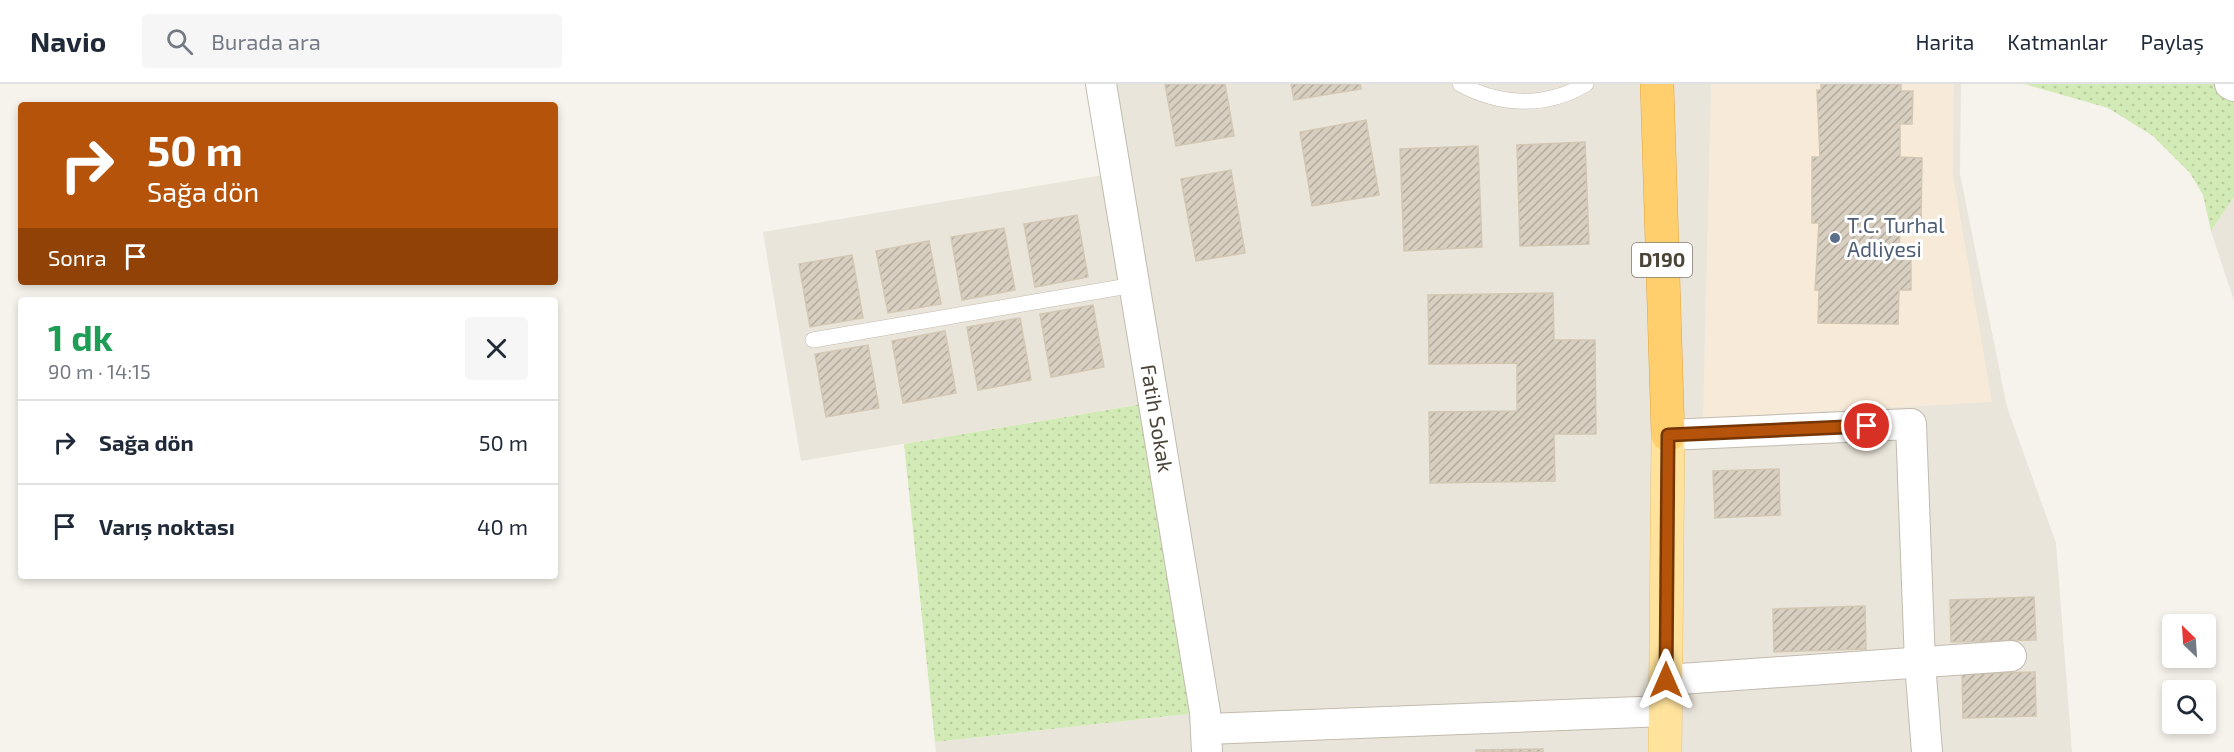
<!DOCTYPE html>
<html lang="tr">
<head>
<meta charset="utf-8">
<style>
	body { margin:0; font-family:"Exo 2",sans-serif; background:#f6f6f7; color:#1f2937; height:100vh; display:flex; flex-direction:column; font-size:22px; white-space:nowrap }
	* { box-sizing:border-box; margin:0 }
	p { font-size:20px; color:#747a83 }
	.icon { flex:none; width:33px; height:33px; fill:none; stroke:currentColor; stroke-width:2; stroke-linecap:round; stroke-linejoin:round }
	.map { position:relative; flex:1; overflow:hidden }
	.panel { position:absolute; left:18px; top:213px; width:540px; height:282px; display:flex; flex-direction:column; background:#fff; border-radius:6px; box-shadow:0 3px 9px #0003 }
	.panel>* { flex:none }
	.hud { position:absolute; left:18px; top:18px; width:540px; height:183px; border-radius:6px; box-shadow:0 3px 9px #0003; background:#b45309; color:#fff; overflow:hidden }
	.needle { width:39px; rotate:335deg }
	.buttons { position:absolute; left:2162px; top:530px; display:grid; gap:12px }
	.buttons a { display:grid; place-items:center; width:54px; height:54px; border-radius:6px; background:#fff; box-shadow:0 3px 9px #0003; font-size:30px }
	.pin { position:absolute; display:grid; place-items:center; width:51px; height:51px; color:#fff; margin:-26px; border:3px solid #fff; border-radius:50%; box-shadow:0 2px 6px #0007 }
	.me { position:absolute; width:66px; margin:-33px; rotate:0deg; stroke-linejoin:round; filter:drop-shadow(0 0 4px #0008) }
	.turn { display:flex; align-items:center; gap:21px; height:126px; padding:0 30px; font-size:27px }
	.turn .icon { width:78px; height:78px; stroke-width:2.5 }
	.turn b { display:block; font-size:42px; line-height:51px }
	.then { display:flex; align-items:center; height:57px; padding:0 30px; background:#0003; gap:12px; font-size:22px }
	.round { display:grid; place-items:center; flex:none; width:63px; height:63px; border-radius:6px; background:#f6f6f7 }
	.head { display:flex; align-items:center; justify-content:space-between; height:102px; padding:0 30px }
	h1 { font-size:36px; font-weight:700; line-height:45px; color:#1e9e55 }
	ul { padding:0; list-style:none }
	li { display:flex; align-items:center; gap:18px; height:84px; padding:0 30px; border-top:2px solid #e0e1e3 }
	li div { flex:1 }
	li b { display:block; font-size:22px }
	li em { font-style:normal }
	header { display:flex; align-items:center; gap:36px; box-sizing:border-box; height:84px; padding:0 30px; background:#fff; border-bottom:2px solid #e0e1e3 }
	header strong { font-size:28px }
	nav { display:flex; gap:33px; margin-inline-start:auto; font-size:21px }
	.search { width:420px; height:54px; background:#f6f6f7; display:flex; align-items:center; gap:15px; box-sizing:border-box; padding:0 21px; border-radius:6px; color:#747a83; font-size:22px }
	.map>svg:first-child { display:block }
</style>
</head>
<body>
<header>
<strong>Navio</strong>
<div class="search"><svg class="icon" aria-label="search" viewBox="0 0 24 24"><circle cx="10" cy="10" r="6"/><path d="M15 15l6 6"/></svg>Burada ara</div>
<nav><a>Harita</a><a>Katmanlar</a><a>Paylaş</a></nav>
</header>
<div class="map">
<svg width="2234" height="668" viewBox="0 0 2234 668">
	<defs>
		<pattern id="grass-dots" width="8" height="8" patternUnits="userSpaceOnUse" patternTransform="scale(1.5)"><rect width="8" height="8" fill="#d2eab5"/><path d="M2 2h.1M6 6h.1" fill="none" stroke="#b6ca9c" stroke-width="1.8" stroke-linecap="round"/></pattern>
		<pattern id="building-hatch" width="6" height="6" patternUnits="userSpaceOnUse" patternTransform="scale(1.5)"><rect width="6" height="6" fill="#d8cfc1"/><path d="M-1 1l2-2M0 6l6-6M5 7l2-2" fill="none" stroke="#b1aa9e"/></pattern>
	</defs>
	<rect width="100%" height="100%" fill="#f6f3ec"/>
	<!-- residential -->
	<path fill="#eae5da" d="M 1101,0 L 1961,0 L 1960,90 L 2007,323 L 2056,459 L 2072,668 L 936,668 L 935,658 L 1205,628 L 1153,318 L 801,377 L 763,148 L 1115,89 Z
		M 2234,113 L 2234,217 L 2211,147 Z"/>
	<!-- commercial -->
	<path fill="#f7ead8" d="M 1711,0 L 1954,0 L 1953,91 L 1992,318 L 1703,334 Z"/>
	<!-- grass -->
	<path fill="url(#grass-dots)" d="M 2024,0 L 2234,0 L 2234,113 L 2211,147 L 2203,111 L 2190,89 L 2153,52 L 2108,24 Z
		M 1154,318 L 1205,628 L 935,658 L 904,360 Z"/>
	<!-- building -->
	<path fill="url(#building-hatch)" stroke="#d3c7b4" stroke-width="1.5" d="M 1165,0 L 1225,0 L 1234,52 L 1176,62 Z
		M 1291,0 L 1360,0 L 1361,5 L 1294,16 Z
		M 1821,0 L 1901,0 L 1901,7 L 1913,7 L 1912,40 L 1900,40 L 1900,73 L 1922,74 L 1921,140 L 1900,140 L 1899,173 L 1911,173 L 1911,206 L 1899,206 L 1898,240 L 1818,239 L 1819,206 L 1815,206 L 1819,139 L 1812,139 L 1812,73 L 1820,73 L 1817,6 L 1821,6 Z
		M 1366,36 L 1379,111 L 1312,122 L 1300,48 Z
		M 1585,58 L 1589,160 L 1520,162 L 1517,61 Z
		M 1478,62 L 1482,163 L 1404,167 L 1400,65 Z
		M 1231,86 L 1245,169 L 1196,177 L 1181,95 Z
		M 1077,131 L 1088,193 L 1035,203 L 1024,140 Z
		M 1004,144 L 1015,206 L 962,216 L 951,153 Z
		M 929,157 L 941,220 L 888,229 L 876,167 Z
		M 852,171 L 863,234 L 810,243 L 799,180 Z
		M 1553,209 L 1554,256 L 1595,256 L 1596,350 L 1554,350 L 1555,397 L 1430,399 L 1429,328 L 1517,327 L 1517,279 L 1429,280 L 1428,211 Z
		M 1093,221 L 1104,283 L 1051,293 L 1040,230 Z
		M 1020,234 L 1031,296 L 978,306 L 967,243 Z
		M 945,247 L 956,309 L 903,319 L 892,257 Z
		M 868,261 L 879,324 L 826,333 L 815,270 Z
		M 1779,385 L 1780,431 L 1715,434 L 1713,387 Z
		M 2034,513 L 2036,556 L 1951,558 L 1950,516 Z
		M 1865,522 L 1866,565 L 1774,568 L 1773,525 Z
		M 2035,588 L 2036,632 L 1963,634 L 1962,590 Z
		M 1543,665 L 1543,668 L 1476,668 L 1476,666 Z"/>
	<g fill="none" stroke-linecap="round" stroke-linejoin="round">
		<!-- lane casing -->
		<g stroke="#c2bbae" stroke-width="16">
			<path id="lane" d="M 1460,0 C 1500,22 1546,24 1586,0
				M 813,256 L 1134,201"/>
		</g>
		<!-- street casing -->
		<g stroke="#c2bbae" stroke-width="32">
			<g id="street">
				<path id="s1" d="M 1101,0 L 1205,628 L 1207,668"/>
				<path d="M 2230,0 L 2234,2"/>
				<path d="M 1668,351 L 1911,340 L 1920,579 L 1927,668"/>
				<path d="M 1666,596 L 2011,572"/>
				<path d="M 1206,645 L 1666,627"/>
			</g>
		</g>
		<!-- primary casing -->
		<g stroke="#e6c16a" stroke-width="34">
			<path id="primary" d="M 1665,668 L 1668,351"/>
		</g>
		<!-- highway casing -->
		<g stroke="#e0a43c" stroke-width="34">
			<path id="highway" d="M 1657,0 L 1668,351"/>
		</g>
		<!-- lane -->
		<use href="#lane" stroke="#fff" stroke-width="15"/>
		<!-- street -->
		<use href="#street" stroke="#fff" stroke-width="30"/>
		<!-- primary -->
		<use href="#primary" stroke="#ffe39c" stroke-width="33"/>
		<!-- highway -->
		<use href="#highway" stroke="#ffcf6e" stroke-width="33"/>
	</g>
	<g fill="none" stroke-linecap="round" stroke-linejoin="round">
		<!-- route casing -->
		<g stroke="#753606" stroke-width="15">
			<path id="route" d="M 1666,596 L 1668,351 L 1867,342"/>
		</g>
		<!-- route -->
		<use href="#route" stroke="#b45309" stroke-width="10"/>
	</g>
	<!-- markers -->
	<circle fill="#5c6f8a" stroke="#fff" stroke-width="2" cx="1835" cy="154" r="6"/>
	<g text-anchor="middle" stroke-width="6" stroke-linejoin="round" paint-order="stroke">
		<!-- shield labels -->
		<rect fill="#fff" stroke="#817c74" stroke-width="1.5" x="1632" y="159" width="60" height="34" rx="4.5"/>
		<g font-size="20" font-weight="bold" fill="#4b4439">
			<text x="1662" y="183">D190</text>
		</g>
		<!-- service labels -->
		<g font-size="21" fill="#4e5e75" stroke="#fff" text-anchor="start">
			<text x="1847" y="149">T.C. Turhal<tspan x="1847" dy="24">Adliyesi</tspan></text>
		</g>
		<!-- street labels -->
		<g font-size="21" fill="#4b4439" stroke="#fff">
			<text dy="7" stroke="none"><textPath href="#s1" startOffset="339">Fatih Sokak</textPath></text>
		</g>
	</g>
</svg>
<div class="buttons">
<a><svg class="needle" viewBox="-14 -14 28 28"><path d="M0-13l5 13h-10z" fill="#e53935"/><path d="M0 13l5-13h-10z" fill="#747a83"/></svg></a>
<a><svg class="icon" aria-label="search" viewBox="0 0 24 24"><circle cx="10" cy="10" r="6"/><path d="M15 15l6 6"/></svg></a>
</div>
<div class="pin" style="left:1867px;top:342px;background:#d93025"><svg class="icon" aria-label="arrive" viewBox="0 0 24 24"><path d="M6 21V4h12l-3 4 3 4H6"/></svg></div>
<svg class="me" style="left:1666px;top:596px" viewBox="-20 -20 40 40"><path d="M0-17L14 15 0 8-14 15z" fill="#b45309" stroke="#fff" stroke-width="4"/></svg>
<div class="hud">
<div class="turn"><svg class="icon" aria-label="right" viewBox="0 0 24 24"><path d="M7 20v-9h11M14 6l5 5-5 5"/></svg><div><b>50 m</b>Sağa dön</div></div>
<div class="then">Sonra<svg class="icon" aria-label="arrive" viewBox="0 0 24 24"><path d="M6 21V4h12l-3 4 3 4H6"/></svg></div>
</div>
<section class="panel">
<div class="head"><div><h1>1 dk</h1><p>90 m · 14:15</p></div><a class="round"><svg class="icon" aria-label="close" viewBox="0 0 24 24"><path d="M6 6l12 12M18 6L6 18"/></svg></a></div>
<ul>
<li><svg class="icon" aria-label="right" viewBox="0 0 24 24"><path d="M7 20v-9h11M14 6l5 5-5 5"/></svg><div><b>Sağa dön</b></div><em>50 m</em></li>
<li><svg class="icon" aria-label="arrive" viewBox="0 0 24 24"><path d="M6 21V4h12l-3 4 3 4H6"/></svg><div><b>Varış noktası</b></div><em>40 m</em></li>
</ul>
</section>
</div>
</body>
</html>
